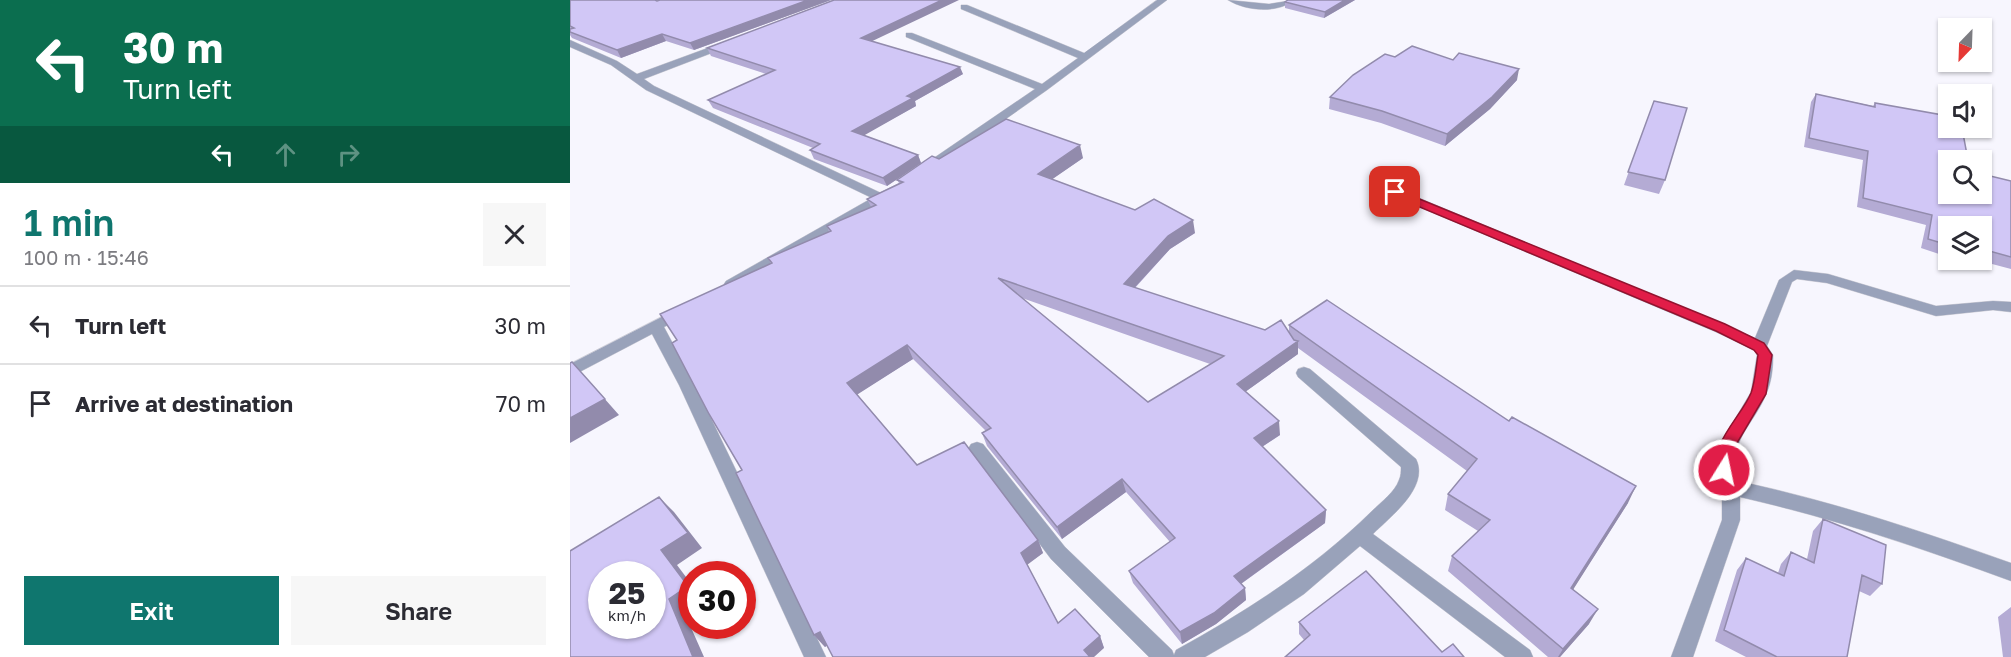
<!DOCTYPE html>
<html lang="en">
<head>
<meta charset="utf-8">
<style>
	body { margin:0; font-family:"Golos Text",sans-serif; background:#f7f7f7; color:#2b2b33; height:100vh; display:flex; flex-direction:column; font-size:22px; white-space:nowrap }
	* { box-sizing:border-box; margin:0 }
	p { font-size:20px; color:#7c7c81 }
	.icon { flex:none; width:33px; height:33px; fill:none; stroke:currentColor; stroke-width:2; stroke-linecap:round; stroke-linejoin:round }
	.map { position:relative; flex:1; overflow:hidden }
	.side { display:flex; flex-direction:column; background:#fff; width:570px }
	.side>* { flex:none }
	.top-card { background:#0b6e4f; color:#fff; overflow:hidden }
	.needle { width:39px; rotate:203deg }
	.controls { position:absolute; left:1368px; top:18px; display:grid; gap:12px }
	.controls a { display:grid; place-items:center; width:54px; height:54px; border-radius:0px; background:#fff; box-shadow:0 2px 4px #0004; font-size:30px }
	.speed { position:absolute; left:18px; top:561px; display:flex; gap:12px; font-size:30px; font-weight:700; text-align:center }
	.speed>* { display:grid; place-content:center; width:78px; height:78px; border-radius:50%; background:#fff; box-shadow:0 2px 4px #0004; line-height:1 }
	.speed small { font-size:15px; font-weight:400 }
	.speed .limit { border:9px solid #d22; background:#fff; color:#111 }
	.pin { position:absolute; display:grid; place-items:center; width:51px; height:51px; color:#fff; margin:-26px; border-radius:12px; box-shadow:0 3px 9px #0006 }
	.me { position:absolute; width:66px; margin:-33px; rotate:10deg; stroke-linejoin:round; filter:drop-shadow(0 0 4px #0008) }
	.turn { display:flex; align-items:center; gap:21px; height:126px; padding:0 24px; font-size:27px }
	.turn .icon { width:78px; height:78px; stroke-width:2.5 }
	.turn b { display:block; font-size:42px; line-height:51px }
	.lanes { display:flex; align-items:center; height:57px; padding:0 24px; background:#0003; justify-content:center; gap:30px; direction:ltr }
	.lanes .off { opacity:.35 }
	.round { display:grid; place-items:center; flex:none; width:63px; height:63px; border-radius:0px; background:#f7f7f7 }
	.head { display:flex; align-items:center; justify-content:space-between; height:102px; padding:0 24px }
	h1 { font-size:36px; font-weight:600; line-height:45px; color:#0f766e }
	.button { display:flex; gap:12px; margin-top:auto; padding:12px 24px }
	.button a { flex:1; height:69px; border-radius:0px; background:#0f766e; color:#fff; font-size:24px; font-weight:600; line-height:69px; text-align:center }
	.button a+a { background:#f7f7f7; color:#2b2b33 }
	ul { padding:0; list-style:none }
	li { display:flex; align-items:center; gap:18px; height:78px; padding:0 24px; border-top:2px solid #e1e1e2 }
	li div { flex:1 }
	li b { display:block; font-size:22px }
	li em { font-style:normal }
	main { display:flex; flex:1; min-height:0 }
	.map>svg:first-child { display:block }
</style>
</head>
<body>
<main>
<section class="side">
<div class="top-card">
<div class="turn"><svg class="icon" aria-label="left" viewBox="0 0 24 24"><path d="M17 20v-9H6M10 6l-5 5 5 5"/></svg><div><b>30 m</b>Turn left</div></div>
<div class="lanes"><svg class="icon" aria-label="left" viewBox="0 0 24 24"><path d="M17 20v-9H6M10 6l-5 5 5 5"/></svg><svg class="icon off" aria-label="ahead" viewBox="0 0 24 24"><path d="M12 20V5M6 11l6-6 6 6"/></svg><svg class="icon off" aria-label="right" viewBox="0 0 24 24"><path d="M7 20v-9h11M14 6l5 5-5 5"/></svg></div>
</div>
<div class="head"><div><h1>1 min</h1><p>100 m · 15:46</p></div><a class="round"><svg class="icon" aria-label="close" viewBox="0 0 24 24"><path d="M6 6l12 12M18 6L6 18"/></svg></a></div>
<ul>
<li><svg class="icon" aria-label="left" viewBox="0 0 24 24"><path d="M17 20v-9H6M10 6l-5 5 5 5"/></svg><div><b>Turn left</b></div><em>30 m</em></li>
<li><svg class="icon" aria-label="arrive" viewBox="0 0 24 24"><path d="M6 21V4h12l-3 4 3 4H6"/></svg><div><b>Arrive at destination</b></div><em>70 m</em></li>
</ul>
<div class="button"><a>Exit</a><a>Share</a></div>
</section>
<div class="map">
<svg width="1441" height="657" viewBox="0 0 1441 657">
	<rect width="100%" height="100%" fill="#f7f6fe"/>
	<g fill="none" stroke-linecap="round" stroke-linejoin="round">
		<!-- minor casing -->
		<g stroke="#d1d0d8" stroke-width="1">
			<path id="minor" d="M 587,0 L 597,0 L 477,90 L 366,168 L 358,168 L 358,162 L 465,89 L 336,37 L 336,33 L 342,33 L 472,84 L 508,58 L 391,9 L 391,5 L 397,5 L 514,53 Z
				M 658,0 L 699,4 L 724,0 C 708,14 675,11 658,0 Z
				M 0,40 L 47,61 L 67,74 L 154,42 L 160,42 L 160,46 L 74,79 L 84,86 L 311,193 L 317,191 L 323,195 L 166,287 L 156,287 L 154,284 L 156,281 L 302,198 L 76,90 L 41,65 L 0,47 Z
				M 825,188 L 1185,338 L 1209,280 L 1224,270 L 1258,274 L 1366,306 L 1423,301 L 1441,302 L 1441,312 L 1423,310 L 1366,316 L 1257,283 L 1227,279 L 1222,282 L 1197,346 L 1203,355 C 1203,367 1202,380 1197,392 C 1184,426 1156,441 1168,481 C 1262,501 1351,531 1441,563 L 1441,581 C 1351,548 1263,518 1170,497 L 1170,520 L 1123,657 L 1101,657 L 1152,520 L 1152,487 L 1146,458 L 1149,446 L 1181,392 L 1187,355 L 1184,350 L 1146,332 L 821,195 L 819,192 Z
				M 111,307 L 118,312 L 116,316 L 94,327 L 125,385 L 256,657 L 234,657 L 109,385 L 82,334 L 0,377 L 0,364 Z
				M 734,367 L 740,369 L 846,459 C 860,487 820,517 803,534 L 960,650 L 963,657 L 935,657 L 790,546 L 734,594 L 678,632 L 635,657 L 579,657 L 481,559 L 398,449 L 401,444 L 407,442 L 413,444 L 495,547 L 602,650 L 604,655 L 606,650 C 677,611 744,568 802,511 C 811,502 825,492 829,480 C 831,476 831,471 831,467 L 728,377 L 726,373 L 728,369 Z"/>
		</g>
		<!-- minor -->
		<use href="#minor" fill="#99a2ba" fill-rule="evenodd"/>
	</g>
	<!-- wall -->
	<path fill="#b4abd4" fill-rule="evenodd" d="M 0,0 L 87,1 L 90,0 L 261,0 L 124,50 L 96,41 L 51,58 L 2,38 L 0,35 Z
		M 718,0 L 785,0 L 754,18 L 715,8 L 715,2 Z
		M 303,41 L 393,74 L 345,101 L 346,106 L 293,135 L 348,155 L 351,163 L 317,186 L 244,159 L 240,150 L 243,148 L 143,108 L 138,100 L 196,74 L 141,56 L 137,48 Z
		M 825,57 L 947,80 L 920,109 L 875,146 L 811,123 L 759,109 L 760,97 Z
		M 1246,94 L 1303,106 L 1305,103 L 1378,194 L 1441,181 L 1441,269 L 1407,260 L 1412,260 L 1412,226 L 1378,226 L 1378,257 L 1351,248 L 1356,225 L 1287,207 L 1293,160 L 1234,147 L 1241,102 Z
		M 1084,101 L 1095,180 L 1089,194 L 1054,185 Z
		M 513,158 L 482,179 L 625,233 L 600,249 L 565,288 L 695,330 L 719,333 L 719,325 L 1058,503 L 1003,589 L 1019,624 L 990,657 L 978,657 L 878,571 L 882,556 L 908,531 L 875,510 L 878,494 L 897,471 L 728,348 L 728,354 L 675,392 L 710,435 L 692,447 L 756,510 L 755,523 L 671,584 L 675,588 L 676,600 L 646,624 L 612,644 L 563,583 L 559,571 L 600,542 L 556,492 L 492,539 L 417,446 L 412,433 L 416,431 L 343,359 L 287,394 L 347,465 L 468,540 L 473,553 L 457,564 L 488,623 L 530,636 L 534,648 L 257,645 L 255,647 L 244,635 L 172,470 L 107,340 L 201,264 L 198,258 L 259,232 L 257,226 L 301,207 L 297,199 L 329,183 L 327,180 L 369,159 ZM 452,298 L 640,364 L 578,402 Z
		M 1388,260 L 1403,260 L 1400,263 Z
		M 1253,519 L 1312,584 L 1300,596 L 1289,591 L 1277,657 L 1176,657 L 1145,641 L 1167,570 L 1176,558 L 1208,573 L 1211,564 L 1221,552 L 1237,559 L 1243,531 Z
		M 1441,607 L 1441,657 L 1433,657 L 1428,617 Z
		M 729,622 L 872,652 L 734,640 L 729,634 Z"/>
	<!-- shaded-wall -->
	<path fill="#928bac" d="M 238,0 L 261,0 L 124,50 L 120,43 Z
		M 372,0 L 389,0 L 294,45 L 291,38 Z
		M 775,0 L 785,0 L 754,18 L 755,12 Z
		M 92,34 L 96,41 L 51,58 L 47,50 Z
		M 390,67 L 393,74 L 345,101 L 346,106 L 286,140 L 282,131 L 337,96 Z
		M 949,69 L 947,80 L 920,109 L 875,146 L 877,134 Z
		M 510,145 L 513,158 L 471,187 L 468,174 Z
		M 348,155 L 351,163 L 317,186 L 313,178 Z
		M 623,220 L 625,233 L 600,249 L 556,297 L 554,284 L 598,236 Z
		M 728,341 L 728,354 L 668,397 L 667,384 Z
		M 337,345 L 343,359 L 285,396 L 277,383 Z
		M 2,362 L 49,415 L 0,443 L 0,418 Z
		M 709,421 L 710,435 L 684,452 L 684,438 Z
		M 552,479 L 556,492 L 492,539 L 487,527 Z
		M 1066,486 L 1058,503 L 994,604 L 1001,588 Z
		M 89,497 L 104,512 L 132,548 L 107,565 L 122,585 L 122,610 L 115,614 L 134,657 L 123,657 L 99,599 L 91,550 Z
		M 756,510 L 755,523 L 665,588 L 664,576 Z
		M 468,540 L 473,553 L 457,565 L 451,553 Z
		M 675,588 L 676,600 L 646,624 L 612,644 L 610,632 Z
		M 1028,609 L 1019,624 L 990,657 L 988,657 L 993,649 Z
		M 250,632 L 261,643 L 255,647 L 244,635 Z
		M 530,636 L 534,648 L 524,657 L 517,657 L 514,650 Z"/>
	<!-- building -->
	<path fill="#d1c7f6" stroke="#928bac" stroke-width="1.5" fill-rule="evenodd" d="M 0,0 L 85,0 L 87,1 L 90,0 L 238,0 L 120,43 L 92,34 L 47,50 L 0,32 L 0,29 L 4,28 L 0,26 Z
		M 264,0 L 372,0 L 291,38 L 390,67 L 337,96 L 343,98 L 282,131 L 348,155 L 313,178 L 240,150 L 250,144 L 138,100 L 205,70 L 137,48 Z
		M 718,0 L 775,0 L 755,12 L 715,2 Z
		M 842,46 L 883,60 L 889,53 L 949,69 L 922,97 L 877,134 L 812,111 L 760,97 L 783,75 L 815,54 L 825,57 Z
		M 1246,94 L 1305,107 L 1305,103 L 1378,116 L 1378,128 L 1392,128 L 1398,160 L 1378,160 L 1378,194 L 1412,194 L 1412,174 L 1441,181 L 1441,257 L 1412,249 L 1412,226 L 1378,226 L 1378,245 L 1358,239 L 1362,215 L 1293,198 L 1298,151 L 1239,138 Z
		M 1084,101 L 1117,108 L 1095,180 L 1058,172 Z
		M 436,119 L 510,145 L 468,174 L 565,210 L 584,199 L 623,220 L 598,236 L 554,284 L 695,330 L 711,320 L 724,340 L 728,341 L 667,384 L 709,421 L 684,438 L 756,510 L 664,576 L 675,588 L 644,613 L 610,632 L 559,571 L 605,538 L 552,479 L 487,527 L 412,433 L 421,428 L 337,345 L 277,383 L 347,465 L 394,442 L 468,540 L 451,553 L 488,623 L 505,609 L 530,636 L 514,650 L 520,657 L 263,657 L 250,632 L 244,635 L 166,473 L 172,470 L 139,414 L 102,343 L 107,340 L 90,314 L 202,263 L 198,258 L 261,231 L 257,226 L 306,205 L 297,199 L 333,182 L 327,180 L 362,156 L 369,159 ZM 428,278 L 654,356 L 578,402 Z
		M 757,300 L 939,421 L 942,417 L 1066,486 L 1001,588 L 1028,609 L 993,649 L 882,556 L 920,520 L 878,494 L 907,459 L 719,325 Z
		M 2,362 L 35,399 L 0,418 L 0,363 Z
		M 89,497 L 118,533 L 91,550 L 118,586 L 99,599 L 123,657 L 0,657 L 0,551 ZM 32,574 L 82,574 L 82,626 L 32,626 Z
		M 1253,519 L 1316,545 L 1312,584 L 1292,575 L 1277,657 L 1207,657 L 1154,630 L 1176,558 L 1214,576 L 1221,552 L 1244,563 Z
		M 796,571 L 872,652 L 883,644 L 894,657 L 715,657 L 740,635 L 729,622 Z"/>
	<!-- route -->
	<path fill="#e11d48" stroke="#92132f" stroke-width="1.5" d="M 825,189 L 1155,324 L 1194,343 L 1202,355 L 1196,394 L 1164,448 L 1160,475 L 1154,477 L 1149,475 C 1135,448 1172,416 1181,393 C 1185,382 1186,367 1188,355 L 1184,350 L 1146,331 L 821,195 L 821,190 Z"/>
</svg>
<div class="controls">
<a><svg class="needle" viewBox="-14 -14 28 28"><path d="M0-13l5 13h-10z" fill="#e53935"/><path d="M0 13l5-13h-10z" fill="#7c7c81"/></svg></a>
<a><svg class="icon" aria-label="sound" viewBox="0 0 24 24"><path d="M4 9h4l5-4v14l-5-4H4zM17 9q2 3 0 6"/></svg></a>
<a><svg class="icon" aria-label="search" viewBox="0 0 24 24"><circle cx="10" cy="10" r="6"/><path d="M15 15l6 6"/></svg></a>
<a><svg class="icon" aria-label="layers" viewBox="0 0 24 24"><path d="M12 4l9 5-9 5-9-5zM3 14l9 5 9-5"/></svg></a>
</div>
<div class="speed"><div>25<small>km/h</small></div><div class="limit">30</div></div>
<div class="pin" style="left:825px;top:192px;background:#d93025"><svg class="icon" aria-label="arrive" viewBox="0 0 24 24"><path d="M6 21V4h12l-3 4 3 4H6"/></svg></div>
<svg class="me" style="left:1154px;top:470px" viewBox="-20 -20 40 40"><circle r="17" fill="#e11d48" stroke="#fff" stroke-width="3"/><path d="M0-11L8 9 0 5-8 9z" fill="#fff"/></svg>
</div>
</main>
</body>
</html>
